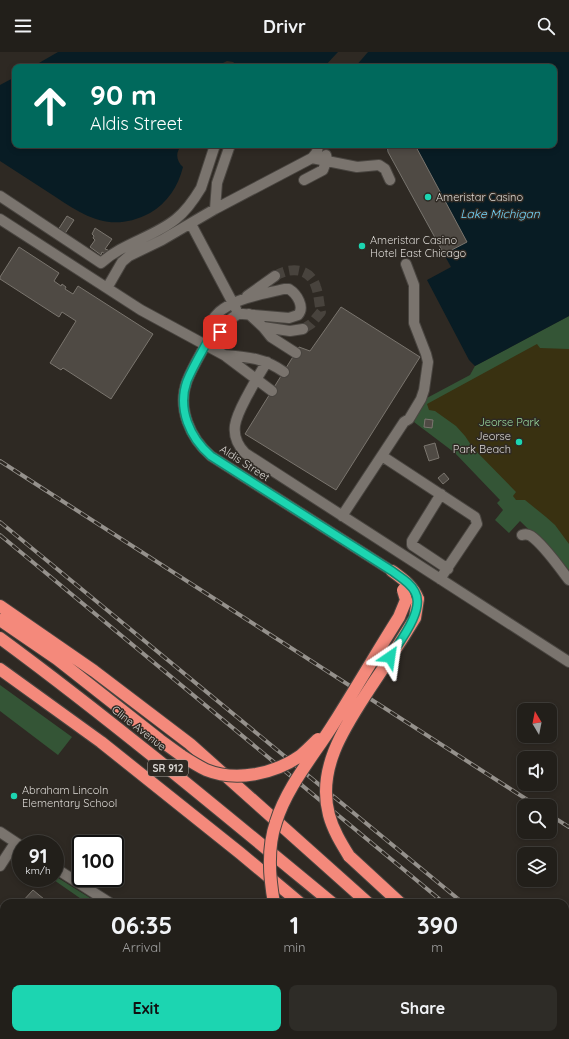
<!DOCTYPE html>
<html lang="en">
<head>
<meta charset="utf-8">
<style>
	body { margin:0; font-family:Quicksand,sans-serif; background:#2e2c27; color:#f1f3f6; height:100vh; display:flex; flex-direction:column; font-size:15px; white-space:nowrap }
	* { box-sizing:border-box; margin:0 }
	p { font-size:13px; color:#a2a2a2 }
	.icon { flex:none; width:22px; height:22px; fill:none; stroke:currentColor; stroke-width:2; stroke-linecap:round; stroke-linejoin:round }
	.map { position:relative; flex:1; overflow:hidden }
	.side { position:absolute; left:0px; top:847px; width:569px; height:140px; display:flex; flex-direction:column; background:#221f1a; border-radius:12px 12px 0 0; box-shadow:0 2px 6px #0003,0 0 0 1px #3f3d39 }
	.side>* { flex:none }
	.hud { position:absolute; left:12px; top:12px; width:545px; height:84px; border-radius:8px; box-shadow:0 2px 6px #0003,0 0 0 1px #3f3d39; background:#00695c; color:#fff; overflow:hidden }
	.needle { width:26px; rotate:350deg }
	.tools { position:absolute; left:517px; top:651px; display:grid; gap:8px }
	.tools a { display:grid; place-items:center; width:40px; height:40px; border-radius:8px; background:#221f1a; box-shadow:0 2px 6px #0003,0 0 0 1px #3f3d39; font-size:20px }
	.speed { position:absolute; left:12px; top:783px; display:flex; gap:8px; font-size:20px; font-weight:700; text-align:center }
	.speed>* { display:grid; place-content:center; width:52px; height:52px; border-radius:50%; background:#221f1a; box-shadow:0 2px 6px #0003,0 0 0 1px #3f3d39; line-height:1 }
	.speed small { font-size:10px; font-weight:400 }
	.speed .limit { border:2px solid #111; border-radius:6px; background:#fff; color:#111 }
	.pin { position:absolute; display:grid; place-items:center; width:34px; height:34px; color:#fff; margin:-17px; border-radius:8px; box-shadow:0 2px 6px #0006 }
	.me { position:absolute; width:44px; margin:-22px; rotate:32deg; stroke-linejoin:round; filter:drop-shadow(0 0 3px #0008) }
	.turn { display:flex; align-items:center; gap:14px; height:84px; padding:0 12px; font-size:18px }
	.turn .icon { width:52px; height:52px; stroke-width:2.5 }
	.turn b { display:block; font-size:28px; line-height:34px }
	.eta { display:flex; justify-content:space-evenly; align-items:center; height:68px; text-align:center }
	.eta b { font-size:24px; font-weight:700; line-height:28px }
	.cta { display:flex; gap:8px; margin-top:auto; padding:8px 12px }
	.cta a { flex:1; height:46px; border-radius:8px; background:#1cd5b1; color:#111; font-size:16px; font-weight:700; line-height:46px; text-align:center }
	.cta a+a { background:#2e2c27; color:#f1f3f6 }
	header { display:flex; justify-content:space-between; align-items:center; height:52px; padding:0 12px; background:#221f1a; font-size:18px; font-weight:700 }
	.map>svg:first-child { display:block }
</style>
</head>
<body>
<header><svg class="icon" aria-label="menu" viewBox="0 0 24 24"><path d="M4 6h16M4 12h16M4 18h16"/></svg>Drivr<svg class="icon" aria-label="search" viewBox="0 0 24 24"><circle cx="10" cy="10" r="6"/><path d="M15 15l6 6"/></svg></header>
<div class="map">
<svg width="569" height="987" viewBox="0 0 569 987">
	<rect width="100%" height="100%" fill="#2e2923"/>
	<!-- green -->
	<path fill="#345536" d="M 569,264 L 569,518 L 558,506 L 520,469 L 509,481 L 495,468 L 503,458 L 497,451 L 500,448 L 455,401 L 414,370 L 425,347 L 470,323 L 475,314 Z
		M 0,633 L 72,685 L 58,703 L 0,659 Z
		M 55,824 L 98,851 L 87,851 L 51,826 L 55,826 Z
		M 263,983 L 303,983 L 308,987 L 269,987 Z"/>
	<!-- sand -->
	<path fill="#393111" d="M 537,292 L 540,296 L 569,297 L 569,492 L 555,473 L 546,465 L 525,448 L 516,448 L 513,444 L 516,440 L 473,396 L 465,384 L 456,374 L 435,359 L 429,358 L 427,352 Z"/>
	<!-- water -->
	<path fill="#081c24" d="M 58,0 L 569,0 L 569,264 L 475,314 L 469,308 L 427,228 L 451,215 L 384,93 L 554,93 L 554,15 L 272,15 L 253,12 L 237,13 L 233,10 L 227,9 L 221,12 L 218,15 L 32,15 Z
		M 15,25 L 15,93 L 182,93 C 175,100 176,109 183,115 C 178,135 167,151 150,161 C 110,182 84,164 51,142 C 34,131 17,120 0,109 L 0,33 Z"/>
	<!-- pier -->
	<path fill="#2e2923" d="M 338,0 L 368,0 L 355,15 L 324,15 Z"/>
	<!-- building -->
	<path fill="#4f4a44" stroke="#7a756e" d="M 387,93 L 415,93 L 467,190 L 444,202 L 388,100 Z
		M 67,164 L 74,168 L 64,183 L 58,178 Z
		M 95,176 L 112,187 L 105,197 L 108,198 L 105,202 L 102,200 L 101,203 L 90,195 L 95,188 L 93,186 L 94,184 L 92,182 Z
		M 19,195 L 59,221 L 54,229 L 61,234 L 62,232 L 66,235 L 65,237 L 73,242 L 78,234 L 153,282 L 111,347 L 63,316 L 61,318 L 50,311 L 76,269 L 62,260 L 59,265 L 0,227 L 0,225 Z
		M 341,255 L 420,305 L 336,438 L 245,382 L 299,295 L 310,299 Z
		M 425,367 L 433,368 L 432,376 L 424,375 Z
		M 435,391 L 439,406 L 429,409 L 424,394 Z
		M 444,421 L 449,427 L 443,432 L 438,426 Z
		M 33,838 L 39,843 L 49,851 L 21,851 Z
		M 113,983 L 140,983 L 136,987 L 111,987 Z"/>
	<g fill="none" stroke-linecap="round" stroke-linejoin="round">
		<!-- minor-tunnel -->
		<path stroke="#48433d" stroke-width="10" stroke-dasharray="10 5" stroke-linecap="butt" d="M 275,224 C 290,215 310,215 316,235 C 319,243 319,252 321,260 L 311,272 L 303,277"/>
		<!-- minor casing -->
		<g stroke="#494540" stroke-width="12">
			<path id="minor" d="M 312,106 L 357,115 L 379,113 L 385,117 L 390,128
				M 304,128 L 323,118 L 327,107 L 326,103
				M 0,144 L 101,211 C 123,191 154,185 176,167 C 186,159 195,146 201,136 L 215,93
				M 215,157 L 217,131 L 230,93
				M 0,167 L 141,258 L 224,303 L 272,339
				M 191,172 L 236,257
				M 107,236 L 122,210 L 129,204 L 162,188 L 215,157 L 312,106 L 317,100 L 318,93
				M 247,244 L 275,224
				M 249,262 L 263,275 L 271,285 L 296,301
				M 263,275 L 290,279 L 303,277
				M 211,283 L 220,280 L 232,266 L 238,262 L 243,262 L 289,266 L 298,263 C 305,255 297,242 289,237 L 284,237 C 264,242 241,245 223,257 C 218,260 211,268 210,274 C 210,278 211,281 209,286 C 202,300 193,314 187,329 C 177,356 190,386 211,404 L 392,519
				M 224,303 C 248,305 264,306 284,320
				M 267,310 C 259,322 253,333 246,346 C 236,365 227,382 245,401 L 569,610
				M 382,404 L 475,465 L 477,472 L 440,527
				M 441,442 L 412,489 L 412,493 L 448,517
				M 342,464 L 404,370 L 409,367 L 421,347 L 424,338 L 428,310 L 426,302 L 414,271 L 414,233 L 406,212
				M 522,483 C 525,482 528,482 531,484 C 544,493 559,515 569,528
				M 0,780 L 21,794
				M 0,814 L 15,791
				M 55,816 L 110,851
				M 0,859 L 4,862
				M 4,891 L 3,892 L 4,893
				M 176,983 L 180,984 L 182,987
				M 313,983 L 319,987
				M 163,987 L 168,983"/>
		</g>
		<!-- highway casing -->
		<g stroke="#494540" stroke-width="14">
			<path id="highway" d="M 392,519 C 403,527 413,534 418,547
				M 0,554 L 94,619 L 190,692 L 368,851
				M 0,568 L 57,607 L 160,688 L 182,704
				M 0,586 C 114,670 223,761 332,851
				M 0,617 L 101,690 L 240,801 L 300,851
				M 349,804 L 400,851
				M 415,983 L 423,987
				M 463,983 L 468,987
				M 493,983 L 498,987
				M 516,983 L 520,987
				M 536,983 L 540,987"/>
		</g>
		<!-- minor -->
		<use href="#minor" stroke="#7a746e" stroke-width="10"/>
		<!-- highway -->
		<use href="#highway" stroke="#f4897b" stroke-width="12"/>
		<!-- rail casing -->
		<g stroke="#95918c" stroke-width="4">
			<path id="rail" d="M 0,409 L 537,754
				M 0,470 L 463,851
				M 0,483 L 444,851
				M 550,763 L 569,775
				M 565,935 L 569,938
				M 565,950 L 569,953"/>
		</g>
		<!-- rail -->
		<use href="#rail" stroke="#2e2923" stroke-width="2.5" stroke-dasharray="8" stroke-linecap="butt"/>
		<!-- highway-bridge casing -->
		<g stroke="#494540" stroke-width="14" stroke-linecap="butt">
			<path id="highway-bridge" d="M 182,704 C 190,709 198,714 206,718 C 236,730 274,722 300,704 C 306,699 312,693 318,687
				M 349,804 C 341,791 333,778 329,763 C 316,714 347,672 372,633 C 387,611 401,589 415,566 L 418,547
				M 274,851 C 269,824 267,796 276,770 C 287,734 315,702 334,671 C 356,636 377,600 399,565 L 406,548 L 403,538"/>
		</g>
		<!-- highway-bridge -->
		<use href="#highway-bridge" stroke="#f4897b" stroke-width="12"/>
	</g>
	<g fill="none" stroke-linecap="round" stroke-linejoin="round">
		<!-- route casing -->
		<g stroke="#128a73" stroke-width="10">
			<path id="route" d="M 220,280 L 211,283 C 203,298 193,314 187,329 C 177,357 190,386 211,404 L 392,519 C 400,525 411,531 415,540 C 425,558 400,589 390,605"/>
		</g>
		<!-- route -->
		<use href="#route" stroke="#1cd5b1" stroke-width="7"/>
	</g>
	<!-- markers -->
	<g fill="#1cd5b1" stroke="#2e2923" stroke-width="1.5">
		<circle cx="428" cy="145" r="4"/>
		<circle cx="362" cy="194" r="4"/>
		<circle cx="519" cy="390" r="4"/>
		<circle cx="14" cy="744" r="4"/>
	</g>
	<g text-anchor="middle" stroke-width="3" stroke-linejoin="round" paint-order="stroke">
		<!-- shield labels -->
		<rect fill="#2e2923" stroke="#a6a39e" stroke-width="1" x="148" y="708" width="40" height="16" rx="3"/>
		<g font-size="10" font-weight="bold" fill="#dad7d3">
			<text x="168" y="720">SR 912</text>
		</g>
		<!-- poi labels -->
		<g font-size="11" fill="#dad7d3" stroke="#2e2923" text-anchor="start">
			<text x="436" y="149">Ameristar Casino</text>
			<text x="370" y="192">Ameristar Casino<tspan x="370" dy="13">Hotel East Chicago</tspan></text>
			<text x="511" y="388" text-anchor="end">Jeorse<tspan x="511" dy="13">Park Beach</tspan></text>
			<text x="22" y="742">Abraham Lincoln<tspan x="22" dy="13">Elementary School</tspan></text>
		</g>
		<!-- park labels -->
		<g font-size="11" fill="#9ad99c" stroke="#2e2923">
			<text x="509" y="374">Jeorse Park</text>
		</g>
		<!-- street labels -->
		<g font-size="11" fill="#dad7d3" stroke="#2e2923">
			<text transform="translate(245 411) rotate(33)" y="4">Aldis Street</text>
			<text transform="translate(139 676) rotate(38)" y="4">Cline Avenue</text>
		</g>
		<!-- water labels -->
		<g font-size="12" font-style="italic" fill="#73d5fa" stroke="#2e2923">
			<text x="500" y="166">Lake Michigan</text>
		</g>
	</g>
</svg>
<div class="tools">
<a><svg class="needle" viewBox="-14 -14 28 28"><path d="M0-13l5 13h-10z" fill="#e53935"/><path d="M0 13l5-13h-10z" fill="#a2a2a2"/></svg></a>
<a><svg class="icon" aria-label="sound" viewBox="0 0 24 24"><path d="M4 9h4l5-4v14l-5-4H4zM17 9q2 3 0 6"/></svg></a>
<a><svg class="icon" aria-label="search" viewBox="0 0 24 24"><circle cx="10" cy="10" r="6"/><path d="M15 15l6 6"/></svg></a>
<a><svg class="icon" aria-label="layers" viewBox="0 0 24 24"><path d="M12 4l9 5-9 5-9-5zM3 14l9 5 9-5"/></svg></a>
</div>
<div class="speed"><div>91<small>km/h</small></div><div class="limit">100</div></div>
<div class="pin" style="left:220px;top:280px;background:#d93025"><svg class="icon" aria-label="arrive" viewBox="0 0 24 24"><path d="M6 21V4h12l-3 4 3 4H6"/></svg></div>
<svg class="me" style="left:390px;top:605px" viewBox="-20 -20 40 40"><path d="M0-17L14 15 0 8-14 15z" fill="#1cd5b1" stroke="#fff" stroke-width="4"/></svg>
<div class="hud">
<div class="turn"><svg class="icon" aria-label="ahead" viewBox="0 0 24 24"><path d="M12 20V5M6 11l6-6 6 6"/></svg><div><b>90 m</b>Aldis Street</div></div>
</div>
<section class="side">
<div class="eta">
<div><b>06:35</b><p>Arrival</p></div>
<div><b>1</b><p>min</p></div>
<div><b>390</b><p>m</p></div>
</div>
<div class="cta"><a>Exit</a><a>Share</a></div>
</section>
</div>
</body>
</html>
